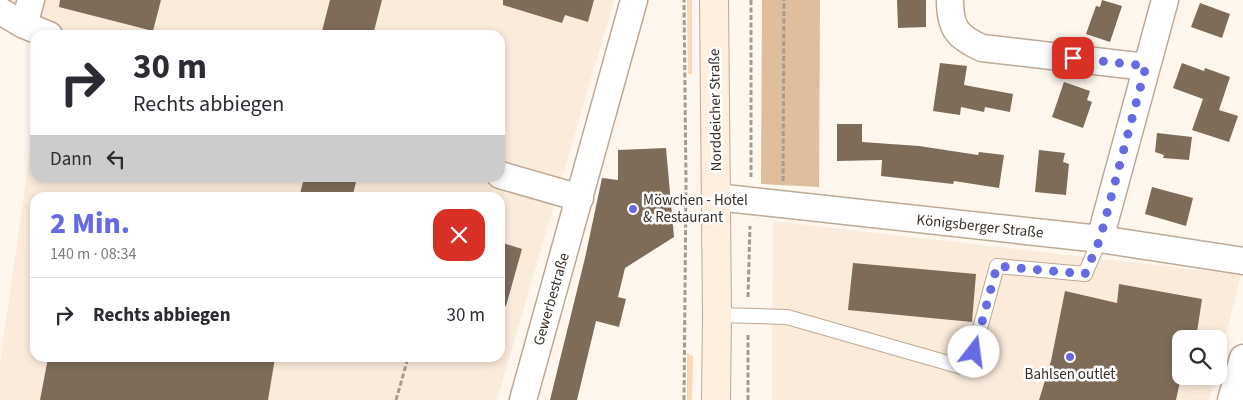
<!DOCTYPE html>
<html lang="de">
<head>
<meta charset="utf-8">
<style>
	body { margin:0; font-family:"Source Sans 3",sans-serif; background:#f7f7f7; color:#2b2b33; height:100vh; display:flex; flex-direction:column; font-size:19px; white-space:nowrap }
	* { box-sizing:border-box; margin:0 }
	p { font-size:16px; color:#7c7c81 }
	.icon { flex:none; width:28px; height:28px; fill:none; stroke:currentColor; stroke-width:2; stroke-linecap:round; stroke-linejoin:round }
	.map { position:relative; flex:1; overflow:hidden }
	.sheet { position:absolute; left:30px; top:192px; width:475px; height:170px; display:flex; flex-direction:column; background:#fff; border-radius:15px; box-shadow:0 2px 8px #0003 }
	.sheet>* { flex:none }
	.banner { position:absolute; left:30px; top:30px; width:475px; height:152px; border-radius:15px; box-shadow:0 2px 8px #0003; background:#fff; color:#2b2b33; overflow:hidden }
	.controls { position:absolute; left:1172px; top:330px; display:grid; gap:10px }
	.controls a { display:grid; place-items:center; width:55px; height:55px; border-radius:10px; background:#fff; box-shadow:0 2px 8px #0003; font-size:25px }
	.pin { position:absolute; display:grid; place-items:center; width:42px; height:42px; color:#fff; margin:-21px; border-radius:10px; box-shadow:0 2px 8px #0006 }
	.me { position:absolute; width:55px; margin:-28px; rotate:15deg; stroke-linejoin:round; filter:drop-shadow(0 0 4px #0008) }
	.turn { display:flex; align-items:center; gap:18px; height:105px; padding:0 20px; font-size:22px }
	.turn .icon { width:65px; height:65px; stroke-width:2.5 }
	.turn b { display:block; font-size:35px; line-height:42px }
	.then { display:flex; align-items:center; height:48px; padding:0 20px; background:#0003; gap:10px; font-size:19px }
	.round { display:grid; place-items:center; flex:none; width:52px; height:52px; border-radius:15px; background:#f7f7f7 }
	.headline { display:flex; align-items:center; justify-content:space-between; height:85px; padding:0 20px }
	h1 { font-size:30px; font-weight:800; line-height:38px; color:#666be4 }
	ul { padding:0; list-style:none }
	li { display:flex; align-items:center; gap:15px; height:75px; padding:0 20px; border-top:1px solid #e1e1e2 }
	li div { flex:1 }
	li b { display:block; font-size:19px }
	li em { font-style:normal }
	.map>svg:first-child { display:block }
</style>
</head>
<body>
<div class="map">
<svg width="1243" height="400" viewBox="0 0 1243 400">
	<rect width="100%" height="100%" fill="#fff6ee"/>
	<!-- built -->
	<path fill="#fbebdb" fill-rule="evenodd" d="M 9,0 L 614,0 L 497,400 L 0,400 L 0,362 L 35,117 L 35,178 L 500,178 L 500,35 L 47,35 L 48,22 ZM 35,198 L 500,198 L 500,358 L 35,358 Z
		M 773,221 L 1241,275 L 1219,361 L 1219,339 L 1181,339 L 1181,376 L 1215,376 L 1209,400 L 772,400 Z"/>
	<!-- green -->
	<path fill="#f9d9b7" d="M 687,0 L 692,0 L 692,74 L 688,74 Z
		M 687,353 L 693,356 L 692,400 L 687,400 Z"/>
	<!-- forest -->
	<path fill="#debe9c" d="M 762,0 L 820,0 L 819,187 L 761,184 Z"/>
	<!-- building -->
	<path fill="#7e6c59" d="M 60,0 L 161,0 L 153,31 L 59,7 Z
		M 330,0 L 382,0 L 373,35 L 321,35 Z
		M 503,0 L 594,0 L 588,22 L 565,15 L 562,23 L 503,5 Z
		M 897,0 L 926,0 L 926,27 L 898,28 Z
		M 1102,0 L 1122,6 L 1110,42 L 1086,34 L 1096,6 L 1100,7 Z
		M 1200,3 L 1230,14 L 1222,38 L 1191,27 Z
		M 940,63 L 967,66 L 964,85 L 1013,94 L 1010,112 L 985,107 L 984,112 L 961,107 L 960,115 L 933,111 Z
		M 1182,63 L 1204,71 L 1205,68 L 1230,77 L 1219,110 L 1238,116 L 1229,142 L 1192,130 L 1203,99 L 1173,88 Z
		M 1064,82 L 1090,91 L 1087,100 L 1092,102 L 1083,128 L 1052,117 Z
		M 837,124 L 862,124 L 862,142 L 919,146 L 978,155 L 979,152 L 1004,155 L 999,188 L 954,181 L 953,184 L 881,176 L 882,160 L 837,161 Z
		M 1157,133 L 1192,137 L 1189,160 L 1163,158 L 1164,155 L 1155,152 Z
		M 666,148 L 674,237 L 625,268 L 618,297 L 626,299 L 619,327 L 596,321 L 577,400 L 550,400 L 585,258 L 602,178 L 618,180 L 618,150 Z
		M 1039,150 L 1065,153 L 1063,162 L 1069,164 L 1066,195 L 1035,192 Z
		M 304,178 L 357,178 L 352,198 L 299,198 Z
		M 1152,187 L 1193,198 L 1186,226 L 1145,214 Z
		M 500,242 L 522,249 L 506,306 L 500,305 Z
		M 853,263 L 976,274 L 972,322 L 848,310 Z
		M 1119,284 L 1202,299 L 1196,339 L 1181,339 L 1181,377 L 1176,400 L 1039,400 L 1051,361 L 1065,291 L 1117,303 Z
		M 48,358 L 275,358 L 268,400 L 40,400 Z"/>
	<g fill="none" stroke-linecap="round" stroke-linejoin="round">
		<!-- lane casing -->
		<g stroke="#bda995" stroke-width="16">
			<path id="lane" d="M 717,315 L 787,317 L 969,369 L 997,266 L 1085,274 L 1100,239"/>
		</g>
		<!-- street casing -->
		<g stroke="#bda995" stroke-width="29">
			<path id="street" d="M 950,0 C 950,28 957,37 982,48 L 1146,67
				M 0,11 L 24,25 L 49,35
				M 24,25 L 31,0
				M 500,175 L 580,198
				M 716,197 L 1100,239 L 1243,261
				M 1100,239 L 1165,0
				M 523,400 L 634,0
				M 1231,400 L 1243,358"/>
		</g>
		<!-- secondary casing -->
		<g stroke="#bda995" stroke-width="30">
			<path id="secondary" d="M 714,0 L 717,315 L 716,400"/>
		</g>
		<!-- path -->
		<path stroke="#a59c94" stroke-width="3" stroke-dasharray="5 2.5" stroke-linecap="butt" d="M 751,0 L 751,177
			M 783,181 L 784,0
			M 748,297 L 750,226
			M 396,400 L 408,358
			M 684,400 L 686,182 L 684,0
			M 748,400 L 748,333"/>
		<!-- lane -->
		<use href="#lane" stroke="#fff" stroke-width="14"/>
		<!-- street -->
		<use href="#street" stroke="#fff" stroke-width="26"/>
		<!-- secondary -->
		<use href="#secondary" stroke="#ffefde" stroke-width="28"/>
	</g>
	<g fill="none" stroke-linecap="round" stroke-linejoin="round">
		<!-- route -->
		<path stroke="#666be4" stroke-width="9" stroke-dasharray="0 16.2" d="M 974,352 L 997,266 L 1085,274 L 1100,239 L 1146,66 L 1073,58"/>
	</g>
	<!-- markers -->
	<g fill="#666be4" stroke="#fff" stroke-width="2">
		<circle cx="633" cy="209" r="5"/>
		<circle cx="1070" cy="357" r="5"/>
	</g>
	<g text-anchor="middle" stroke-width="5" stroke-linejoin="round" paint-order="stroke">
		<!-- street labels -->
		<g font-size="15" fill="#372f27" stroke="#fff">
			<text transform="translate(715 110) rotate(-91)" y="5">Norddeicher Straße</text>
			<text transform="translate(980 226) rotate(6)" y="5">Königsberger Straße</text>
			<text transform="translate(551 299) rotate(-74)" y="5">Gewerbestraße</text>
		</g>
		<!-- poi labels -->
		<g font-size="15" fill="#372f27" stroke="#fff" text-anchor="start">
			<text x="643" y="205">Möwchen - Hotel<tspan x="643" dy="17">&amp; Restaurant</tspan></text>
			<text x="1070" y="379" text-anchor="middle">Bahlsen outlet</text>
		</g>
	</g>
</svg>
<div class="controls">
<a><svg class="icon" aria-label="search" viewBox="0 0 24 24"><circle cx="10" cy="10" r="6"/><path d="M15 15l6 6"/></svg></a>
</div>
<div class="pin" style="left:1073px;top:58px;background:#d93025"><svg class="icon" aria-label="arrive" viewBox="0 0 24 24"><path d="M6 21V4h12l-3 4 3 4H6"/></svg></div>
<svg class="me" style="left:974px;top:352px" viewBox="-20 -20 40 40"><circle r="19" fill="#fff"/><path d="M0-13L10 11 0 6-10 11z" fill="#666be4"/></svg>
<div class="banner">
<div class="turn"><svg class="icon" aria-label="right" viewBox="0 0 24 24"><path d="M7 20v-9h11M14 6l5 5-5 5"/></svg><div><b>30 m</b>Rechts abbiegen</div></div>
<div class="then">Dann<svg class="icon" aria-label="left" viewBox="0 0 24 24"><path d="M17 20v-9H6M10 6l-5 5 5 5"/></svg></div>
</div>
<section class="sheet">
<div class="headline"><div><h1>2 Min.</h1><p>140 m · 08:34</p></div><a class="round" style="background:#d93025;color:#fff"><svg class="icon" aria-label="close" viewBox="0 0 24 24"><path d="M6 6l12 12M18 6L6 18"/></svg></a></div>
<ul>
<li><svg class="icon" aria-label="right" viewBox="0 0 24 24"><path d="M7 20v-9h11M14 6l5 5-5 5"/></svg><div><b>Rechts abbiegen</b></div><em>30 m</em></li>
</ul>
</section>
</div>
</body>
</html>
